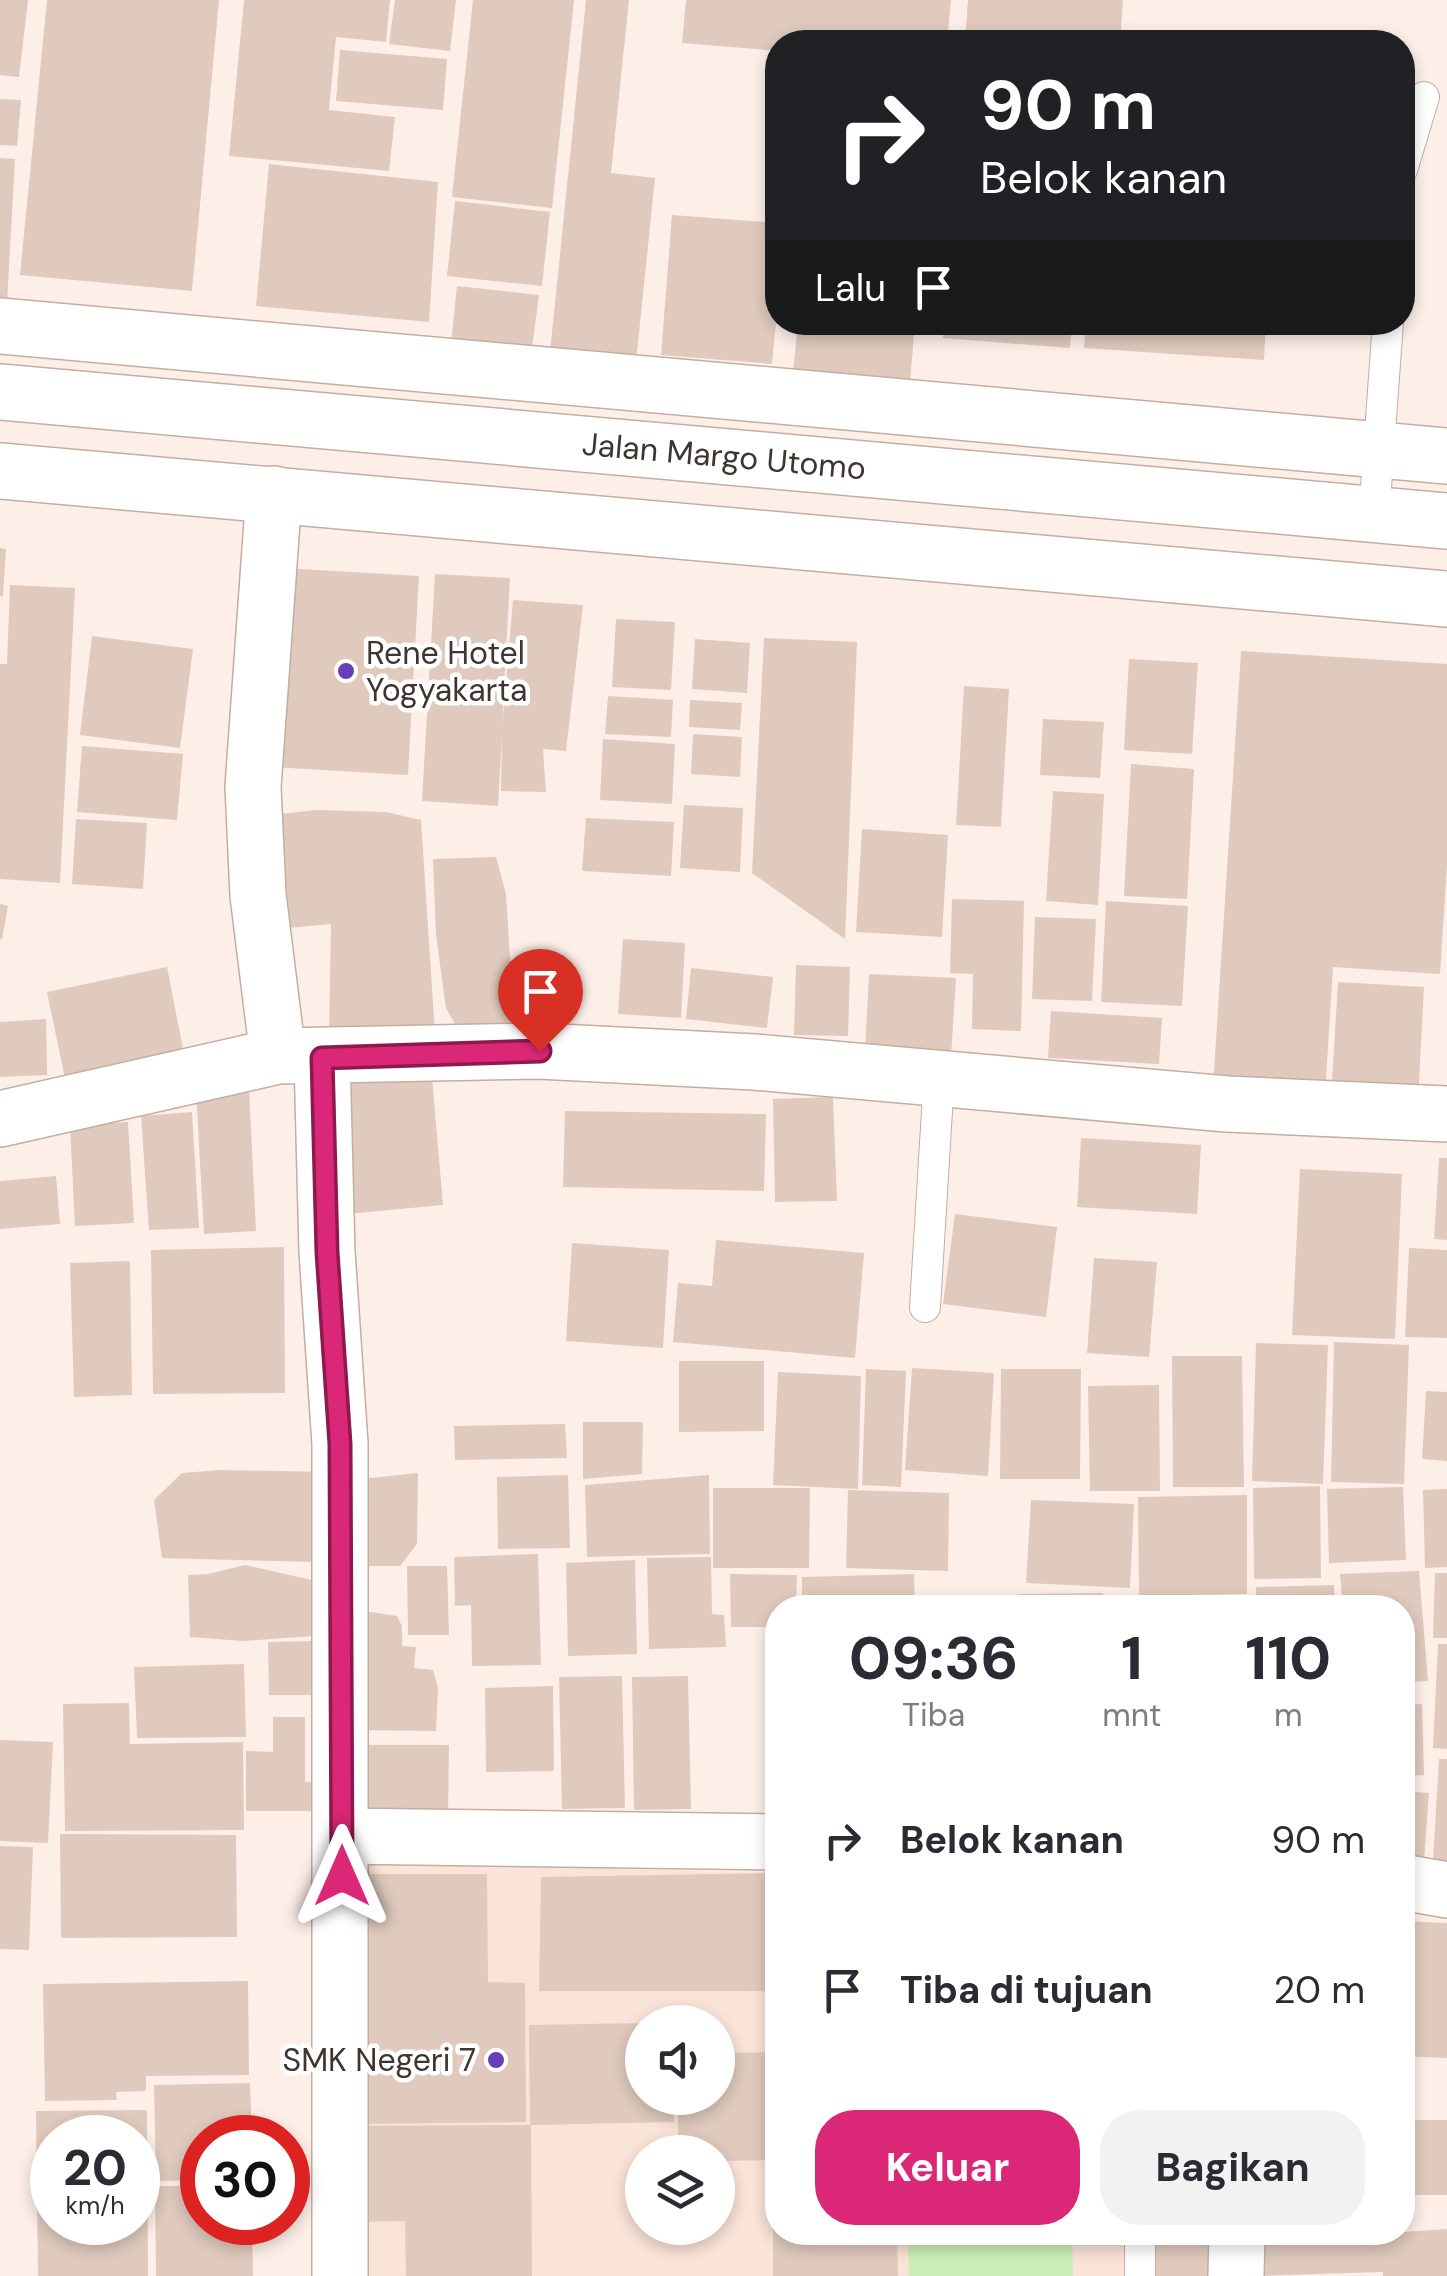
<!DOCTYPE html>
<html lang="id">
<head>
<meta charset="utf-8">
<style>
	body { margin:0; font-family:"DM Sans",sans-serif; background:#f2f2f3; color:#2b2b33; height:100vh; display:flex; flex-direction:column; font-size:38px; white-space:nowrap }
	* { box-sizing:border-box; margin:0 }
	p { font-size:32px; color:#7c7c81 }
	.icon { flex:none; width:55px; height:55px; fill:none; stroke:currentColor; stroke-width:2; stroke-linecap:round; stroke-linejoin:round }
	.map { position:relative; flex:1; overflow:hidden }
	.panel { position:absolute; left:765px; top:1595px; width:650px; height:650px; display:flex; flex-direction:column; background:#fff; border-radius:40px; box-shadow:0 5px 15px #0003 }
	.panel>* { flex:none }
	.guide { position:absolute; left:765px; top:30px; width:650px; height:305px; border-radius:40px; box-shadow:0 5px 15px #0003; background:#202124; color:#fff; overflow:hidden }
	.tools { position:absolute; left:625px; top:2005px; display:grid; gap:20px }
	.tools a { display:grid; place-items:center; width:110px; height:110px; border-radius:50%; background:#fff; box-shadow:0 5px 15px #0003; font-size:50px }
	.speed { position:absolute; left:30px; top:2115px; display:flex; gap:20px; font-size:50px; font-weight:700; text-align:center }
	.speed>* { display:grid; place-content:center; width:130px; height:130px; border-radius:50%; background:#fff; box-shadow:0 5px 15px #0003; line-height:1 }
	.speed small { font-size:25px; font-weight:400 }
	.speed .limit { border:15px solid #d22; background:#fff; color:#111 }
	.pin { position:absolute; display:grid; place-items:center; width:85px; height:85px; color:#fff; margin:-102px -42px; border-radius:50% 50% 50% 0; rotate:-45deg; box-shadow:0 0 10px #0007 }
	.pin .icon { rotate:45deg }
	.me { position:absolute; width:110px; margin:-55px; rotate:0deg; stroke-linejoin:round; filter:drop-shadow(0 0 8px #0008) }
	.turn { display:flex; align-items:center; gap:35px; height:210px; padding:0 50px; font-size:45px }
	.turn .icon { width:130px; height:130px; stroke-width:2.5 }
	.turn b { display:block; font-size:70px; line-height:85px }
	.then { display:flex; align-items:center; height:95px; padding:0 50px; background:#0003; gap:20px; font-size:38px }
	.eta { display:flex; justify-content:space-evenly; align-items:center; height:170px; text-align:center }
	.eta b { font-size:60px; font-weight:700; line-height:70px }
	.cta { display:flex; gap:20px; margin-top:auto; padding:20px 50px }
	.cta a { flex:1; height:115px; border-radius:40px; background:#db2777; color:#fff; font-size:40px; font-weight:700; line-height:115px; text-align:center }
	.cta a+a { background:#f2f2f3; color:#2b2b33 }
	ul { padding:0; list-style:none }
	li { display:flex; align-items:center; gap:30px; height:150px; padding:0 50px }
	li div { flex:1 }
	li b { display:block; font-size:38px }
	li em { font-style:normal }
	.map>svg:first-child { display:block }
</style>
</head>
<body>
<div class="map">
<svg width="1447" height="2276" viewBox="0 0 1447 2276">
	<rect width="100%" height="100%" fill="#fdefe8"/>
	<!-- education -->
	<path fill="#fae3d7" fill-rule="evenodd" d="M 350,1862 L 777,1873 L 778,2232 L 1147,2233 L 1146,2276 L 349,2276 ZM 642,2022 L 718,2022 L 718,2098 L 642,2098 ZM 642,2152 L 718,2152 L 718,2228 L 642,2228 Z"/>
	<!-- green -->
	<path fill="#cceeb6" d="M 908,2233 L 1072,2233 L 1073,2276 L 909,2276 Z"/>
	<!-- building -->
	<path fill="#dfcabd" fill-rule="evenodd" d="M 0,0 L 28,0 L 19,77 L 0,75 Z
		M 47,0 L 219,0 L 192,291 L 20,275 Z
		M 244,0 L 390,0 L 386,42 L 336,37 L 329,110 L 395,117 L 389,171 L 229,156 Z
		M 395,0 L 456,0 L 450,51 L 389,44 Z
		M 473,0 L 574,0 L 552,208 L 452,197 Z
		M 586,0 L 629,0 L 611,173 L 655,178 L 636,362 L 550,352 Z
		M 686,0 L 951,0 L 947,42 L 778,42 L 778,51 L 682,43 Z
		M 968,0 L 1123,0 L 1120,42 L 965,42 Z
		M 340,50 L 447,59 L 443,110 L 336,101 Z
		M 0,99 L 21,100 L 17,146 L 0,145 Z
		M 0,158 L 15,159 L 7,303 L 0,303 Z
		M 269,164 L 438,182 L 429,322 L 256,306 Z
		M 455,201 L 550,212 L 542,286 L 447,276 Z
		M 672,215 L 778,223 L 778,301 L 772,364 L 661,355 Z
		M 457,286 L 539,295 L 530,364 L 450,355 Z
		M 798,322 L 915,322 L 910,383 L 793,372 Z
		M 944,322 L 1072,322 L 1070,348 L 943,338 Z
		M 1086,322 L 1266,322 L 1264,360 L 1084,348 Z
		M 0,548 L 6,549 L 3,596 L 0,596 Z
		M 284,568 L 419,576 L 408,775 L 272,767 Z
		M 435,574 L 510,578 L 502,728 L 513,600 L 583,605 L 566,751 L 543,749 L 546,792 L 501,791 L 502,735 L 498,806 L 422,801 Z
		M 10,585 L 75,588 L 60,883 L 0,879 L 0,664 L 7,664 Z
		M 616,619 L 675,622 L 671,690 L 612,687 Z
		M 92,636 L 193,649 L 180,748 L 80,735 Z
		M 764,638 L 857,642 L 845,939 L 752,873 Z
		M 695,639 L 750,643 L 747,693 L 692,689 Z
		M 1241,651 L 1447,664 L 1447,865 L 1440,974 L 1333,967 L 1325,1095 L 1213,1087 Z
		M 1129,659 L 1198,663 L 1192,754 L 1124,750 Z
		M 964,686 L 1009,689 L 1001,827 L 956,825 Z
		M 608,696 L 673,700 L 671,737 L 605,734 Z
		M 690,700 L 742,703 L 740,730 L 689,727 Z
		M 1043,719 L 1104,722 L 1100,778 L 1040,775 Z
		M 693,734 L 742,737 L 740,777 L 691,774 Z
		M 603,739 L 675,744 L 672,804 L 600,800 Z
		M 82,746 L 183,754 L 177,820 L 77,812 Z
		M 1131,764 L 1194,769 L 1187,899 L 1124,896 Z
		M 1053,791 L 1104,794 L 1098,905 L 1046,901 Z
		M 684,805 L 743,808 L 740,872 L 680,868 Z
		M 315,810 L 386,812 L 421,820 L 435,1034 L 329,1038 L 331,924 L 277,929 L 273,815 Z
		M 586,818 L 674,822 L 671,876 L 582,871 Z
		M 76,819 L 147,823 L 143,889 L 72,884 Z
		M 862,829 L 948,835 L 942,937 L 856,932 Z
		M 496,857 L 506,894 L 513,1005 L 525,1027 L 463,1038 L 446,1008 L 436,935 L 433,859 Z
		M 952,899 L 1024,901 L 1021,1031 L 972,1029 L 973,974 L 950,973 Z
		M 1106,901 L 1188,906 L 1182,1006 L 1101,1002 Z
		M 0,904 L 8,906 L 2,939 L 0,939 Z
		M 1035,917 L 1096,919 L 1092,1001 L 1032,999 Z
		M 623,939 L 685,943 L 681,1018 L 618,1014 Z
		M 796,965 L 850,967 L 848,1036 L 794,1035 Z
		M 167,967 L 187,1069 L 68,1093 L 47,992 Z
		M 691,968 L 773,977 L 767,1028 L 686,1019 Z
		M 869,974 L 956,978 L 951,1057 L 865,1052 Z
		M 1338,982 L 1424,987 L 1418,1102 L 1331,1097 Z
		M 1051,1011 L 1162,1018 L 1159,1064 L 1048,1058 Z
		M 46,1019 L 47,1075 L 0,1077 L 0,1022 Z
		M 431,1066 L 443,1205 L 347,1214 L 336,1075 Z
		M 249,1088 L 256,1231 L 204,1234 L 196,1091 Z
		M 833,1097 L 837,1201 L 775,1202 L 773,1099 Z
		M 565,1111 L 766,1114 L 764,1191 L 563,1187 Z
		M 192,1112 L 199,1228 L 149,1230 L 141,1116 Z
		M 128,1122 L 134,1223 L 75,1226 L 70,1126 Z
		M 1081,1138 L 1201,1145 L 1197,1214 L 1077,1207 Z
		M 1439,1158 L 1447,1158 L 1447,1240 L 1434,1239 Z
		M 1300,1169 L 1402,1174 L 1395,1339 L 1292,1335 Z
		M 56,1176 L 60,1224 L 0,1229 L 0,1181 Z
		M 955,1214 L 1057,1227 L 1046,1317 L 943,1304 Z
		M 716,1240 L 864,1253 L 855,1358 L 673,1342 L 678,1283 L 712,1286 Z
		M 572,1243 L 669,1250 L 663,1348 L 566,1341 Z
		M 284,1247 L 285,1393 L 153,1394 L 151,1250 Z
		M 1409,1248 L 1447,1250 L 1447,1338 L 1405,1337 Z
		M 1094,1258 L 1157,1262 L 1149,1357 L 1087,1353 Z
		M 130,1261 L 132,1395 L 74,1397 L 70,1263 Z
		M 1334,1342 L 1409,1345 L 1404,1484 L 1331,1482 Z
		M 1256,1343 L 1328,1345 L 1323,1484 L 1252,1481 Z
		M 1172,1356 L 1242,1356 L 1244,1487 L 1173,1487 Z
		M 679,1361 L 764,1361 L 764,1431 L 679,1432 Z
		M 912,1368 L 994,1373 L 988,1476 L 905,1470 Z
		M 866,1369 L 906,1371 L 901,1487 L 862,1485 Z
		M 1001,1369 L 1081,1369 L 1080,1479 L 1000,1479 Z
		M 778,1372 L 861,1376 L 858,1489 L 773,1485 Z
		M 1159,1385 L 1160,1491 L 1090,1491 L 1088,1386 Z
		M 1426,1391 L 1447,1392 L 1447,1461 L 1422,1459 Z
		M 583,1422 L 643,1422 L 642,1474 L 583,1479 Z
		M 565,1424 L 567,1458 L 455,1460 L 454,1426 Z
		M 220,1470 L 333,1472 L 313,1562 L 162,1558 L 154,1500 L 182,1473 Z
		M 418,1473 L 417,1544 L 400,1566 L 352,1566 L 352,1480 Z
		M 568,1475 L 570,1548 L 498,1549 L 497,1477 Z
		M 709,1475 L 710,1554 L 587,1557 L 585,1485 Z
		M 1320,1486 L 1321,1578 L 1254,1579 L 1253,1488 Z
		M 1403,1487 L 1406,1560 L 1329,1563 L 1327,1489 Z
		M 713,1488 L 810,1488 L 809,1568 L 713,1568 Z
		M 1447,1489 L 1447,1567 L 1425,1568 L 1423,1490 Z
		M 848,1490 L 949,1493 L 948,1571 L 846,1568 Z
		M 1247,1495 L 1247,1594 L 1139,1596 L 1138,1497 Z
		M 1031,1500 L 1134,1504 L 1130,1588 L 1026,1583 Z
		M 538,1554 L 541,1665 L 472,1666 L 471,1605 L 455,1606 L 454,1557 Z
		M 711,1557 L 712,1614 L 724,1615 L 726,1647 L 649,1649 L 647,1558 Z
		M 635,1560 L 637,1654 L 568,1656 L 566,1563 Z
		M 245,1565 L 312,1580 L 314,1636 L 243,1641 L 190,1637 L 188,1575 L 208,1574 Z
		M 407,1566 L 447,1566 L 449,1635 L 408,1635 Z
		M 1419,1571 L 1428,1681 L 1402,1682 L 1402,1608 L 1343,1608 L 1340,1574 Z
		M 1435,1573 L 1447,1573 L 1447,1638 L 1433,1638 Z
		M 730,1574 L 797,1575 L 796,1608 L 778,1608 L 778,1627 L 731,1627 Z
		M 914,1574 L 915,1608 L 802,1608 L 802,1577 Z
		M 1334,1585 L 1335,1608 L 1256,1608 L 1256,1587 Z
		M 1103,1593 L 1104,1608 L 1018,1608 L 1018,1594 Z
		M 364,1611 L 397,1616 L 402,1626 L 402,1646 L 416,1647 L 414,1668 L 433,1670 L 438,1688 L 436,1731 L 348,1730 Z
		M 317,1641 L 318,1695 L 269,1695 L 268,1642 Z
		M 1438,1644 L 1447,1644 L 1447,1749 L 1433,1748 Z
		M 244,1664 L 246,1737 L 137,1738 L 134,1667 Z
		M 622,1676 L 625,1808 L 562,1809 L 559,1677 Z
		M 688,1676 L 691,1809 L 634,1810 L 632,1677 Z
		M 553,1686 L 554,1771 L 486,1772 L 485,1688 Z
		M 129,1703 L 130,1744 L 243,1742 L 244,1830 L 65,1831 L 63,1704 Z
		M 1422,1704 L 1424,1775 L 1402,1776 L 1402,1705 Z
		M 273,1717 L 305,1717 L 305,1782 L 326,1783 L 326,1811 L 246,1811 L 246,1751 L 273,1752 Z
		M 0,1740 L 53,1742 L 48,1843 L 0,1841 Z
		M 352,1745 L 449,1745 L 448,1820 L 351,1819 Z
		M 1439,1759 L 1447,1759 L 1447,1878 L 1432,1877 Z
		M 1402,1791 L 1429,1793 L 1424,1860 L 1402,1859 Z
		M 60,1834 L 236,1835 L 237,1937 L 61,1938 Z
		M 0,1846 L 33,1847 L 29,1950 L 0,1949 Z
		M 778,1873 L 778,1991 L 539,1991 L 541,1877 Z
		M 354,1874 L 487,1874 L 488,1982 L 525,1983 L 526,2122 L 355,2124 Z
		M 1402,1921 L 1447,1923 L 1447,2058 L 1402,2056 Z
		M 248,1981 L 249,2075 L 146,2076 L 146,2091 L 116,2092 L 117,2100 L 45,2101 L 43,1984 Z
		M 642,2023 L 642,2098 L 674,2098 L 674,2122 L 531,2125 L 532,2276 L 406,2276 L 405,2221 L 353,2222 L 353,2126 L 530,2125 L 529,2025 Z
		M 778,2052 L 778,2160 L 718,2161 L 718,2152 L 678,2152 L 678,2098 L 718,2098 L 718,2053 Z
		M 250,2083 L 252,2138 L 202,2138 L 202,2180 L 156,2181 L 154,2085 Z
		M 147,2110 L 148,2276 L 38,2276 L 36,2111 ZM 52,2138 L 138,2138 L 138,2222 L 52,2222 Z
		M 1402,2120 L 1447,2120 L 1447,2195 L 1402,2195 Z
		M 773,2167 L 778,2167 L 778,2232 L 897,2232 L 898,2276 L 773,2276 Z
		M 155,2186 L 202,2186 L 202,2222 L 252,2222 L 253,2276 L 156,2276 Z
		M 1447,2229 L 1447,2276 L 1383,2276 L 1383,2272 L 1253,2276 L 1251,2232 L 1402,2232 Z
		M 1144,2232 L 1220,2232 L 1220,2276 L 1145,2276 Z"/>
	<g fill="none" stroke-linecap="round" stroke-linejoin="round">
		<!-- lane casing -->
		<g stroke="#c3aea1" stroke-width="32">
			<path id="lane" d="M 1402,170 L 1424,97
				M 1374,515 L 1388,322
				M 925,1307 L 939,1078
				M 1140,2232 L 1140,2276"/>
		</g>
		<!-- street casing -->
		<g stroke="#c3aea1" stroke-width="58">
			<path id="street" d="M 0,326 L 1447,456
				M 274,494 L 253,787 L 258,895 L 278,1056 L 539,1051 L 754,1062 L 1227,1104 L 1447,1114
				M 322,1057 L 327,1252 L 340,1444 L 340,2276
				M 0,1119 L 278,1056
				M 342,1836 L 778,1842
				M 1402,1882 L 1447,1890
				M 1236,2276 L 1237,2232"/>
		</g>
		<!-- secondary casing -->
		<g stroke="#c3aea1" stroke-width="58">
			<path id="secondary" d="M 0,392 L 1447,521
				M 0,471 L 1447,599"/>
		</g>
		<!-- lane -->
		<use href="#lane" stroke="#fff" stroke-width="30"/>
		<!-- street -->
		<use href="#street" stroke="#fff" stroke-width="55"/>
		<!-- secondary -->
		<use href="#secondary" stroke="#fff" stroke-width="55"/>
	</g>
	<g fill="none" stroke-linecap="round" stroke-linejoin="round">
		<!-- route casing -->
		<g stroke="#8e194d" stroke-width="25">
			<path id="route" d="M 342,1876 L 340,1444 L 327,1252 L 322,1058 L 540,1051"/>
		</g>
		<!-- route -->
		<use href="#route" stroke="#db2777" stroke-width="18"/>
	</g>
	<!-- markers -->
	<g fill="#673fb7" stroke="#fff" stroke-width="4">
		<circle cx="346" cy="671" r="10"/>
		<circle cx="496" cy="2060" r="10"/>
	</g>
	<g text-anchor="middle" stroke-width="9" stroke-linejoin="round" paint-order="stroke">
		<!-- street labels -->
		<g font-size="32" fill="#3e3530" stroke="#fff">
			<text transform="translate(724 456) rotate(5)" y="11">Jalan Margo Utomo</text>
		</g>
		<!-- poi labels -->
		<g font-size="32" fill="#3e3530" stroke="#fff" text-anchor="start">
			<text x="366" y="664">Rene Hotel<tspan x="366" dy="37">Yogyakarta</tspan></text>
			<text x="476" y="2071" text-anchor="end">SMK Negeri 7</text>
		</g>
	</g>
</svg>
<div class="tools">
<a><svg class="icon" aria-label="sound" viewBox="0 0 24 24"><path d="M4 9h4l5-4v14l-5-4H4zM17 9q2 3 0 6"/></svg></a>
<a><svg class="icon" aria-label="layers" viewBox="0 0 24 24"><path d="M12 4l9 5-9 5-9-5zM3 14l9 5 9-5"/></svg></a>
</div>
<div class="speed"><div>20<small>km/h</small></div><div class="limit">30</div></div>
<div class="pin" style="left:540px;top:1051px;background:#d93025"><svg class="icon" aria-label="arrive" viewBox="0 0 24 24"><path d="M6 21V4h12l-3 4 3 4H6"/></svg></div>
<svg class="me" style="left:342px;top:1876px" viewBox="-20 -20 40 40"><path d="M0-17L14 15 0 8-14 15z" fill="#db2777" stroke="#fff" stroke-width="4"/></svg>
<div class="guide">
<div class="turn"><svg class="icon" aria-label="right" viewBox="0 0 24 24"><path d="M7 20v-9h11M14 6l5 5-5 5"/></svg><div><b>90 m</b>Belok kanan</div></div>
<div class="then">Lalu<svg class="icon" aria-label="arrive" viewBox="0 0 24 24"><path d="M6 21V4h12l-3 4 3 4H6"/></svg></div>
</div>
<section class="panel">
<div class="eta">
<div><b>09:36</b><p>Tiba</p></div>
<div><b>1</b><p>mnt</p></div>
<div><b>110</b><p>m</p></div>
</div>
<ul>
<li><svg class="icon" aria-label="right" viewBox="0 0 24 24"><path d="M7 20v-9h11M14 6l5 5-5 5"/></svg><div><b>Belok kanan</b></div><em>90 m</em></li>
<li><svg class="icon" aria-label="arrive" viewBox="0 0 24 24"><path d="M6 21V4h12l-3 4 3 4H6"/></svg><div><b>Tiba di tujuan</b></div><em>20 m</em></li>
</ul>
<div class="cta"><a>Keluar</a><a>Bagikan</a></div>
</section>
</div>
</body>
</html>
